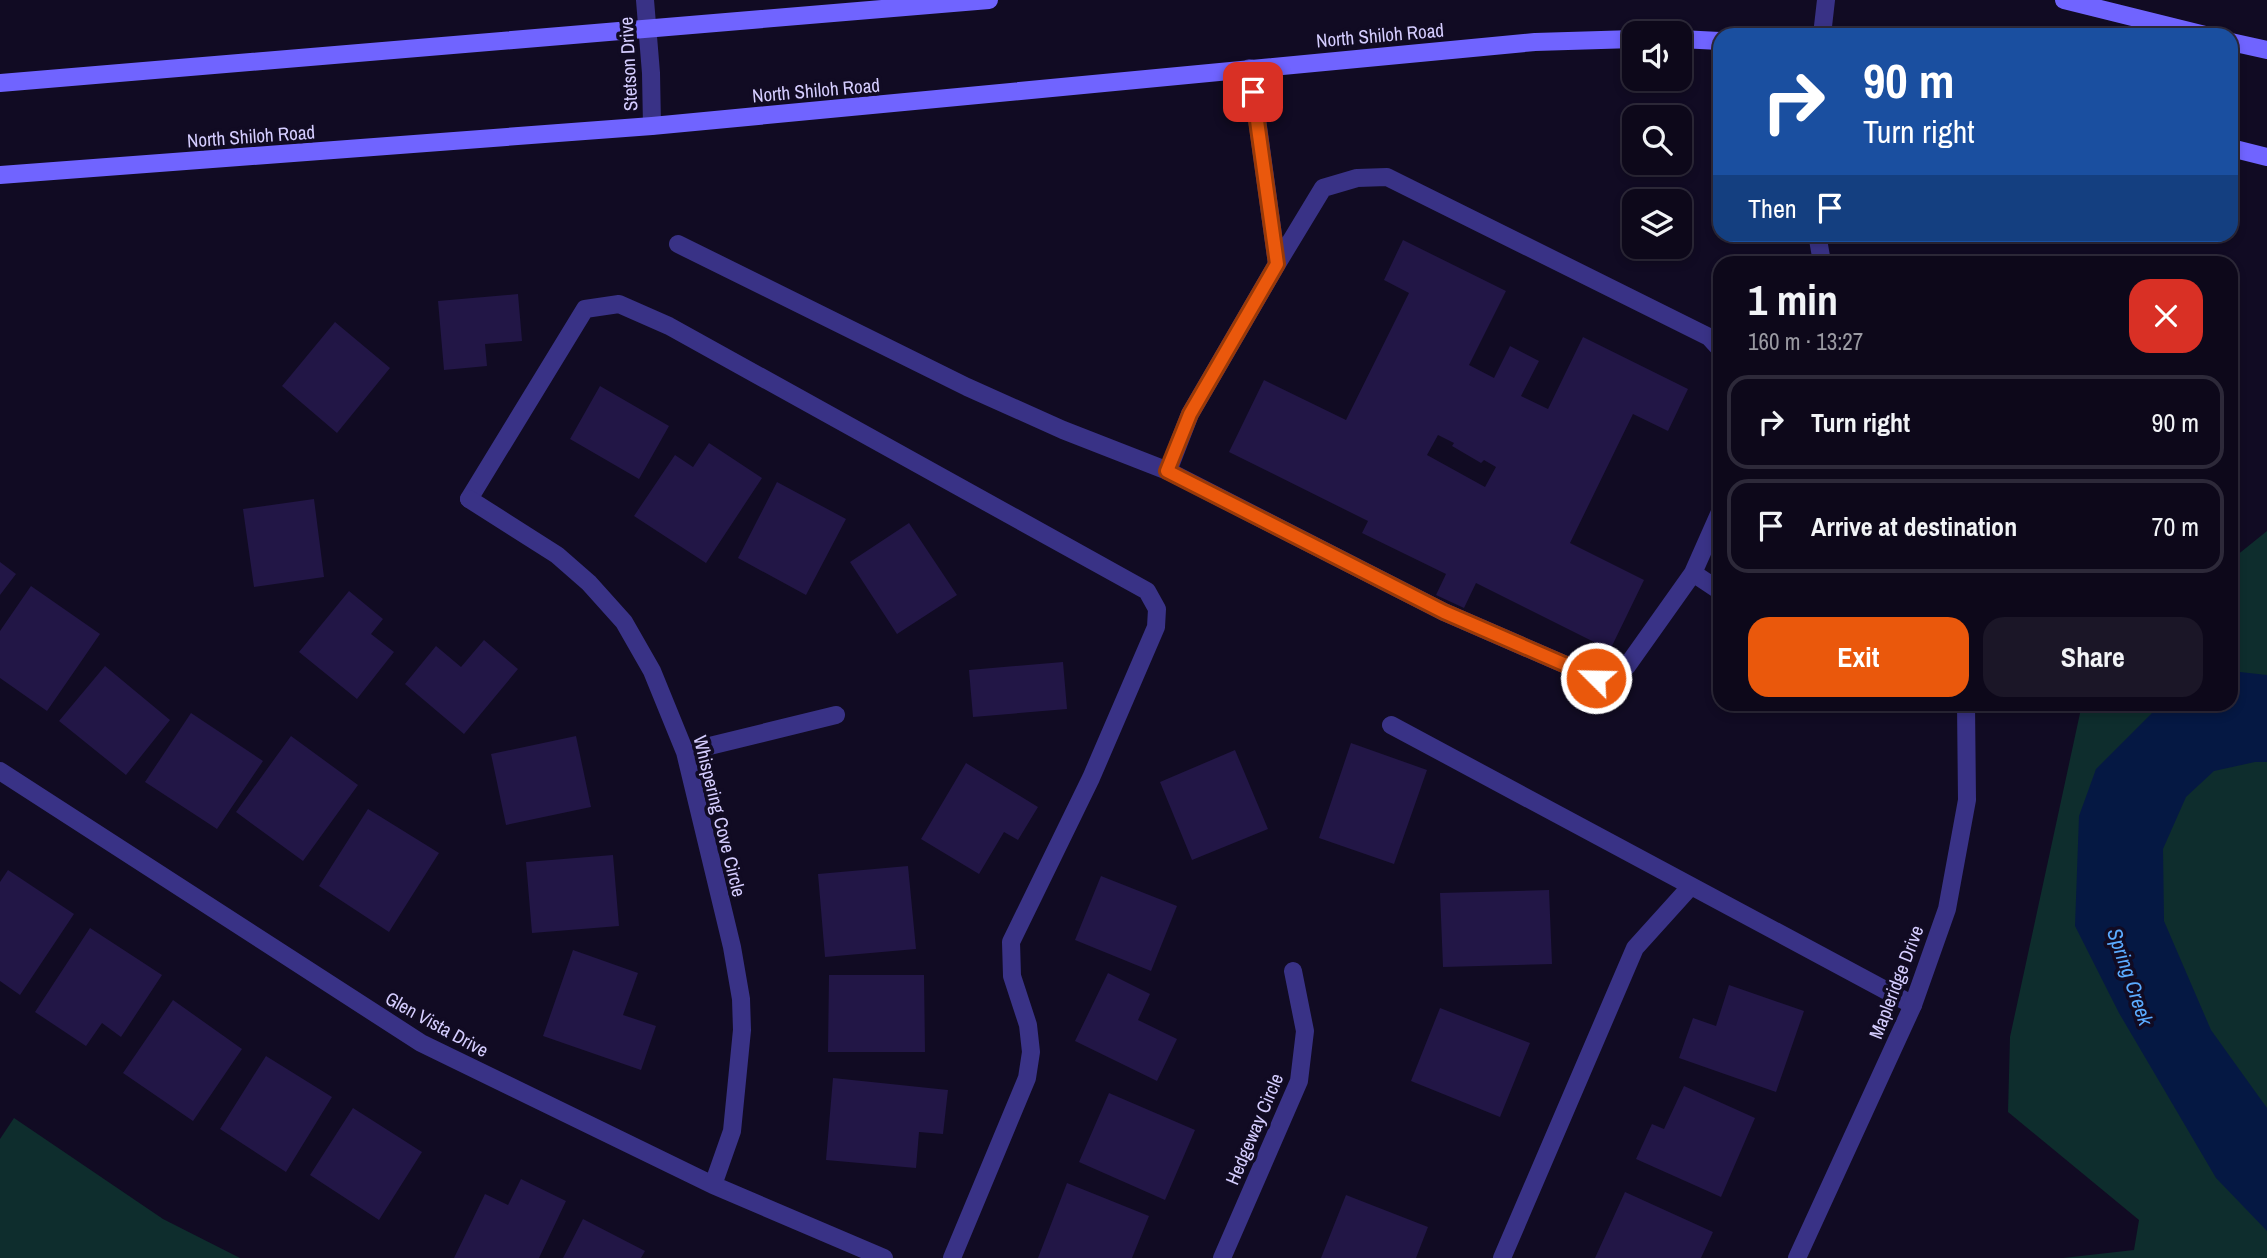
<!DOCTYPE html>
<html lang="en">
<head>
<meta charset="utf-8">
<style>
	body { margin:0; font-family:"Archivo Narrow",sans-serif; background:#1b1627; color:#f1f3f6; height:100vh; display:flex; flex-direction:column; font-size:26px; white-space:nowrap }
	* { box-sizing:border-box; margin:0 }
	p { font-size:23px; color:#9a9aa2 }
	.icon { flex:none; width:38px; height:38px; fill:none; stroke:currentColor; stroke-width:2; stroke-linecap:round; stroke-linejoin:round }
	.map { position:relative; flex:1; overflow:hidden }
	.sheet { position:absolute; left:1713px; top:256px; width:525px; height:455px; display:flex; flex-direction:column; background:#0d081a; border-radius:21px; box-shadow:0 4px 10px #0003,0 0 0 2px #2d2939 }
	.sheet>* { flex:none }
	.hud { position:absolute; left:1713px; top:28px; width:525px; height:214px; border-radius:21px; box-shadow:0 4px 10px #0003,0 0 0 2px #2d2939; background:#1a4fa0; color:#fff; overflow:hidden }
	.controls { position:absolute; left:1622px; top:21px; display:grid; gap:14px }
	.controls a { display:grid; place-items:center; width:70px; height:70px; border-radius:14px; background:#0d081a; box-shadow:0 4px 10px #0003,0 0 0 2px #2d2939; font-size:35px }
	.pin { position:absolute; display:grid; place-items:center; width:60px; height:60px; color:#fff; margin:-30px; border-radius:14px; box-shadow:0 4px 10px #0006 }
	.me { position:absolute; width:77px; margin:-38px; rotate:293deg; stroke-linejoin:round; filter:drop-shadow(0 0 5px #0008) }
	.turn { display:flex; align-items:center; gap:24px; height:147px; padding:0 35px; font-size:32px }
	.turn .icon { width:91px; height:91px; stroke-width:2.5 }
	.turn b { display:block; font-size:49px; line-height:60px }
	.then { display:flex; align-items:center; height:66px; padding:0 35px; background:#0003; gap:14px; font-size:26px }
	.round { display:grid; place-items:center; flex:none; width:74px; height:74px; border-radius:21px; background:#1b1627 }
	.overview { display:flex; align-items:center; justify-content:space-between; height:119px; padding:0 35px }
	h1 { font-size:42px; font-weight:700; line-height:52px }
	.primary-button { display:flex; gap:14px; margin-top:auto; padding:14px 35px }
	.primary-button a { flex:1; height:80px; border-radius:21px; background:#ea580c; color:#fff; font-size:28px; font-weight:700; line-height:80px; text-align:center }
	.primary-button a+a { background:#1b1627; color:#f1f3f6 }
	ul { padding:0; list-style:none }
	li { display:flex; align-items:center; gap:21px; height:94px; margin:0 14px 10px; padding:0 21px; border:4px solid #2d2939; border-radius:21px }
	li div { flex:1 }
	li b { display:block; font-size:26px }
	li em { font-style:normal }
	.map>svg:first-child { display:block }
</style>
</head>
<body>
<div class="map">
<svg width="2267" height="1258" viewBox="0 0 2267 1258">
	<rect width="100%" height="100%" fill="#110b23"/>
	<!-- green -->
	<path fill="#0e2d2d" d="M 2267,531 L 2267,1258 L 2063,1258 L 2134,1250 L 2139,1220 L 2008,1112 L 2010,1037 L 2082,704 L 2231,704 L 2231,560 Z
		M 14,1118 L 163,1219 L 240,1258 L 0,1258 L 0,1139 Z"/>
	<!-- water -->
	<path fill="#051843" d="M 2231,671 L 2267,675 L 2267,762 L 2255,762 L 2214,771 L 2186,797 L 2163,849 L 2164,921 L 2211,1030 L 2267,1108 L 2267,1231 L 2216,1178 L 2119,1013 L 2075,926 L 2079,816 L 2096,769 L 2155,710 L 2168,704 L 2231,704 Z"/>
	<!-- building -->
	<path fill="#221646" fill-rule="evenodd" d="M 1403,240 L 1506,291 L 1469,365 L 1494,378 L 1510,346 L 1539,361 L 1521,396 L 1548,409 L 1583,337 L 1688,389 L 1668,431 L 1633,414 L 1570,543 L 1644,580 L 1610,650 L 1476,583 L 1464,608 L 1436,595 L 1446,574 L 1362,533 L 1368,521 L 1229,452 L 1264,380 L 1346,420 L 1409,293 L 1384,280 ZM 1438,435 L 1454,443 L 1452,446 L 1481,463 L 1484,460 L 1496,467 L 1485,487 L 1427,455 Z
		M 518,294 L 522,341 L 485,344 L 487,366 L 444,370 L 438,301 Z
		M 335,322 L 390,368 L 337,433 L 282,386 Z
		M 600,386 L 669,426 L 639,479 L 570,439 Z
		M 709,443 L 762,478 L 706,563 L 634,516 L 675,455 L 693,467 Z
		M 777,482 L 846,519 L 806,595 L 738,558 Z
		M 314,499 L 324,577 L 254,587 L 243,509 Z
		M 909,523 L 957,595 L 897,634 L 850,562 Z
		M 0,562 L 16,574 L 0,595 Z
		M 31,586 L 100,634 L 47,711 L 0,678 L 0,631 Z
		M 349,591 L 383,619 L 371,634 L 394,652 L 357,699 L 299,652 Z
		M 484,640 L 518,669 L 464,734 L 405,684 L 436,646 L 461,667 Z
		M 1063,662 L 1067,709 L 973,717 L 969,670 Z
		M 105,666 L 170,720 L 126,775 L 59,721 Z
		M 191,713 L 263,761 L 217,829 L 145,782 Z
		M 291,736 L 358,785 L 303,861 L 236,812 Z
		M 576,736 L 591,807 L 506,825 L 491,754 Z
		M 1351,743 L 1427,770 L 1394,864 L 1319,838 Z
		M 1235,750 L 1268,829 L 1192,860 L 1160,782 Z
		M 966,763 L 1038,807 L 1018,840 L 1004,832 L 979,874 L 921,839 Z
		M 368,809 L 439,853 L 389,932 L 319,886 Z
		M 613,855 L 619,926 L 532,933 L 526,862 Z
		M 908,866 L 916,949 L 825,957 L 818,874 Z
		M 8,870 L 74,914 L 20,995 L 0,981 L 0,882 Z
		M 1101,876 L 1177,906 L 1151,971 L 1075,940 Z
		M 1549,890 L 1552,964 L 1443,967 L 1440,893 Z
		M 90,928 L 162,975 L 121,1037 L 102,1023 L 86,1046 L 35,1012 Z
		M 573,950 L 638,973 L 623,1015 L 656,1026 L 641,1070 L 543,1036 Z
		M 1108,973 L 1150,994 L 1138,1020 L 1177,1039 L 1157,1081 L 1075,1041 Z
		M 829,975 L 924,975 L 925,1052 L 828,1052 Z
		M 1729,985 L 1804,1011 L 1776,1092 L 1679,1058 L 1693,1018 L 1716,1026 Z
		M 173,1000 L 242,1049 L 193,1121 L 123,1073 Z
		M 1440,1008 L 1530,1043 L 1500,1117 L 1411,1081 Z
		M 266,1056 L 332,1097 L 286,1172 L 220,1129 Z
		M 833,1078 L 948,1090 L 943,1134 L 919,1132 L 916,1168 L 826,1160 Z
		M 1684,1086 L 1755,1118 L 1721,1197 L 1636,1159 L 1652,1124 L 1664,1129 Z
		M 1109,1093 L 1195,1130 L 1165,1200 L 1079,1162 Z
		M 353,1108 L 422,1152 L 379,1220 L 310,1175 Z
		M 521,1179 L 566,1201 L 539,1258 L 454,1258 L 485,1194 L 508,1205 Z
		M 1067,1183 L 1149,1216 L 1132,1258 L 1038,1258 Z
		M 1625,1192 L 1713,1232 L 1701,1258 L 1595,1258 Z
		M 1346,1195 L 1428,1227 L 1416,1258 L 1321,1258 Z
		M 583,1219 L 645,1251 L 641,1258 L 563,1258 Z"/>
	<g fill="none" stroke-linecap="round" stroke-linejoin="round">
		<!-- service -->
		<path stroke="#393286" stroke-width="18" d="M 1250,68 L 1277,264 L 1190,414 L 1168,471 L 1444,612 L 1596,678 L 1627,666 L 1693,573 L 1720,591
			M 678,244 L 967,387 L 1063,430 L 1168,471
			M 1277,264 L 1323,188 L 1357,178 L 1387,177 L 1709,337 L 1720,349
			M 469,499 L 585,309 L 619,304 L 669,326 L 1147,591 L 1157,609 L 1156,627 L 1091,778 L 1011,942 L 1012,976 L 1028,1025 L 1031,1052 L 1027,1078 L 952,1258
			M 1693,573 L 1720,512
			M 1391,725 L 1913,1005
			M 1502,1258 L 1635,948 L 1691,886"/>
		<!-- minor -->
		<path stroke="#393286" stroke-width="18" d="M 645,0 L 651,73 L 652,126
			M 1822,35 L 1826,0
			M 1817,234 L 1822,262
			M 469,499 L 557,555 L 589,583 L 624,622 L 652,671 L 685,752 L 732,947 L 741,999 L 742,1030 L 732,1131 L 713,1185
			M 685,752 L 836,715
			M 0,771 L 421,1043 L 713,1185 L 884,1258
			M 1222,1258 L 1299,1081 L 1305,1031 L 1293,971
			M 1797,1258 L 1913,1005 L 1947,909 L 1967,800 L 1966,704"/>
		<!-- secondary -->
		<path stroke="#7064ff" stroke-width="18" d="M 2064,0 L 2205,35
			M 1680,39 L 1720,41
			M 2231,42 L 2267,50
			M 0,83 L 989,0
			M 2231,148 L 2267,157
			M 0,175 L 652,126 L 1535,42 L 1634,39"/>
	</g>
	<g fill="none" stroke-linecap="round" stroke-linejoin="round">
		<!-- route casing -->
		<g stroke="#983908" stroke-width="18">
			<path id="route" d="M 1253,92 L 1277,264 L 1190,414 L 1167,471 L 1444,612 L 1596,678"/>
		</g>
		<!-- route -->
		<use href="#route" stroke="#ea580c" stroke-width="12"/>
	</g>
	<g text-anchor="middle" stroke-width="7" stroke-linejoin="round" paint-order="stroke">
		<!-- street labels -->
		<g font-size="19" fill="#d5cdff" stroke="#110b23">
			<text transform="translate(1380 35) rotate(-5)" y="7">North Shiloh Road</text>
			<text transform="translate(628 64) rotate(-93)" y="7">Stetson Drive</text>
			<text transform="translate(816 90) rotate(-5)" y="7">North Shiloh Road</text>
			<text transform="translate(251 136) rotate(-4)" y="7">North Shiloh Road</text>
			<text transform="translate(720 816) rotate(76)" y="7">Whispering Cove Circle</text>
			<text transform="translate(1896 982) rotate(-69)" y="7">Mapleridge Drive</text>
			<text transform="translate(437 1024) rotate(29)" y="7">Glen Vista Drive</text>
			<text transform="translate(1254 1129) rotate(-67)" y="7">Hedgeway Circle</text>
		</g>
		<!-- water labels -->
		<g font-size="21" font-style="italic" fill="#5babff" stroke="#110b23">
			<text transform="translate(2130 977) rotate(71)" y="7">Spring Creek</text>
		</g>
	</g>
</svg>
<div class="controls">
<a><svg class="icon" aria-label="sound" viewBox="0 0 24 24"><path d="M4 9h4l5-4v14l-5-4H4zM17 9q2 3 0 6"/></svg></a>
<a><svg class="icon" aria-label="search" viewBox="0 0 24 24"><circle cx="10" cy="10" r="6"/><path d="M15 15l6 6"/></svg></a>
<a><svg class="icon" aria-label="layers" viewBox="0 0 24 24"><path d="M12 4l9 5-9 5-9-5zM3 14l9 5 9-5"/></svg></a>
</div>
<div class="pin" style="left:1253px;top:92px;background:#d93025"><svg class="icon" aria-label="arrive" viewBox="0 0 24 24"><path d="M6 21V4h12l-3 4 3 4H6"/></svg></div>
<svg class="me" style="left:1596px;top:678px" viewBox="-20 -20 40 40"><circle r="17" fill="#ea580c" stroke="#fff" stroke-width="3"/><path d="M0-11L8 9 0 5-8 9z" fill="#fff"/></svg>
<div class="hud">
<div class="turn"><svg class="icon" aria-label="right" viewBox="0 0 24 24"><path d="M7 20v-9h11M14 6l5 5-5 5"/></svg><div><b>90 m</b>Turn right</div></div>
<div class="then">Then<svg class="icon" aria-label="arrive" viewBox="0 0 24 24"><path d="M6 21V4h12l-3 4 3 4H6"/></svg></div>
</div>
<section class="sheet">
<div class="overview"><div><h1>1 min</h1><p>160 m · 13:27</p></div><a class="round" style="background:#d93025;color:#fff"><svg class="icon" aria-label="close" viewBox="0 0 24 24"><path d="M6 6l12 12M18 6L6 18"/></svg></a></div>
<ul>
<li><svg class="icon" aria-label="right" viewBox="0 0 24 24"><path d="M7 20v-9h11M14 6l5 5-5 5"/></svg><div><b>Turn right</b></div><em>90 m</em></li>
<li><svg class="icon" aria-label="arrive" viewBox="0 0 24 24"><path d="M6 21V4h12l-3 4 3 4H6"/></svg><div><b>Arrive at destination</b></div><em>70 m</em></li>
</ul>
<div class="primary-button"><a>Exit</a><a>Share</a></div>
</section>
</div>
</body>
</html>
